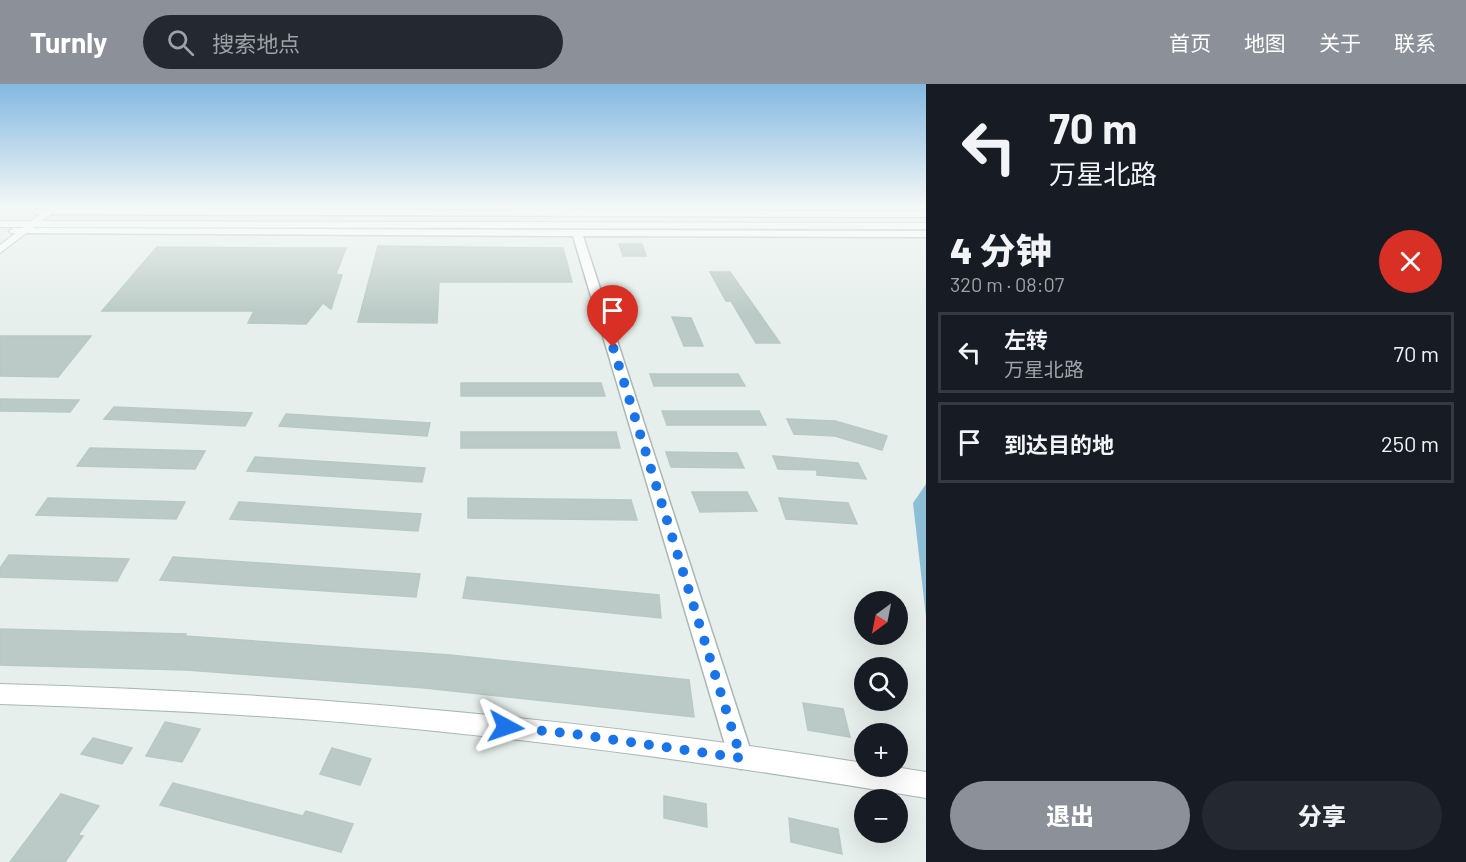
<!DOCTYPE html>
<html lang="zh">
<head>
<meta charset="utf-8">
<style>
	body { margin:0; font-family:Barlow,"Noto Sans SC",sans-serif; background:#242831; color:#f1f3f6; height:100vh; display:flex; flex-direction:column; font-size:22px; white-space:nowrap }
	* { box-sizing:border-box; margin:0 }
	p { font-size:20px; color:#9ea1a6 }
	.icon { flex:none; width:33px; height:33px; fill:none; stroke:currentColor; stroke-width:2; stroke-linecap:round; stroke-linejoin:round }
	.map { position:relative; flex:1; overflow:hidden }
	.drawer { display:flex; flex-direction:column; background:#171b24; width:540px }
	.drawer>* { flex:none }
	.hud { background:#171b24; color:#f1f3f6; overflow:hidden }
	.needle { width:39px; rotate:212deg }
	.fabs { position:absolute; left:854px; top:507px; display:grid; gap:12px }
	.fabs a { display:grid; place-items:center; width:54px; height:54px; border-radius:50%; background:#171b24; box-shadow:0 6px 24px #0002; font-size:30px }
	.pin { position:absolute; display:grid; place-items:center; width:51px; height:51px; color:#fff; margin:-62px -26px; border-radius:50% 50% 50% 0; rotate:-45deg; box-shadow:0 0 6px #0007 }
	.pin .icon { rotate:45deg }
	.me { position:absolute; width:66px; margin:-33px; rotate:95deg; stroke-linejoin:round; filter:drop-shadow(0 0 4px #0008) }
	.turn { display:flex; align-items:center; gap:21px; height:126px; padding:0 24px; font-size:27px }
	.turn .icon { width:78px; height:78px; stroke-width:2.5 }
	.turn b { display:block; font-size:42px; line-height:51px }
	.round { display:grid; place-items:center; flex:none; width:63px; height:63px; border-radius:32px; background:#242831 }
	.summary { display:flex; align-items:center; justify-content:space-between; height:102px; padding:0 24px }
	h1 { font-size:36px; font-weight:800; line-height:45px }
	.primary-button { display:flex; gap:12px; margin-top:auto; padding:12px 24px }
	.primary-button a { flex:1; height:69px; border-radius:36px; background:#8c9099; color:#fff; font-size:24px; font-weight:800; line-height:69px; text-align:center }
	.primary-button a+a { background:#242831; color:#f1f3f6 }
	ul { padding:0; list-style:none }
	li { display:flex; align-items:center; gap:18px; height:81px; margin:0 12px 9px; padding:0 12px; border:3px solid #363941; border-radius:0px }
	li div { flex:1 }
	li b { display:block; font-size:22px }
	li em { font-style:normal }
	header { display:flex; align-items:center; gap:36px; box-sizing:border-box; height:84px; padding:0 30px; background:#8c9099; color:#fff }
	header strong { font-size:28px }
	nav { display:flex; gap:33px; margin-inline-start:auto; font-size:21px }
	.search { width:420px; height:54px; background:#242831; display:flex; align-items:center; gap:15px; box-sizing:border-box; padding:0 21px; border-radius:33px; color:#9ea1a6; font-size:22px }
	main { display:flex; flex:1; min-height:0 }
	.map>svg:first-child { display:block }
</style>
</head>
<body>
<header>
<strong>Turnly</strong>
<div class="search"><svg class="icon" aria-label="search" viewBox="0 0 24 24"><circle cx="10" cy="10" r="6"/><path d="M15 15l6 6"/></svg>搜索地点</div>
<nav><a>首页</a><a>地图</a><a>关于</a><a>联系</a></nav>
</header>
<main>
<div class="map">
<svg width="926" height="778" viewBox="0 0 926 778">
	<rect width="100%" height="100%" fill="#e6efec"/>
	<!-- water -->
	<path fill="#8cbfd6" d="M 926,400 L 926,533 L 913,419 Z"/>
	<!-- building -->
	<path fill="#bbcac6" stroke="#b7c9c5" stroke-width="1.5" d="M 619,160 L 642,160 L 646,172 L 623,172 Z
		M 378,162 L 563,164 L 572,198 L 439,198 L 437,239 L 358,238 Z
		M 157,163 L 280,164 L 346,164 L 336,190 L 342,191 L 331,225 L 323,219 L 306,240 L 248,239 L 254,227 L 102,227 Z
		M 710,188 L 730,188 L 780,259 L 756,259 L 731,217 L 726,217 Z
		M 672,233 L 691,234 L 703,262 L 684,262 Z
		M 0,252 L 91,252 L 58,293 L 0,292 Z
		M 650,290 L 738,290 L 745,302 L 654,302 Z
		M 461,299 L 601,299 L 605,312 L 461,312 Z
		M 0,315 L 79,316 L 70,328 L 0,327 Z
		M 114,323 L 252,329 L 245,342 L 104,335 Z
		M 662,327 L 759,327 L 766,341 L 667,341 Z
		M 286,330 L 430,339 L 427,352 L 279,342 Z
		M 787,335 L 835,337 L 887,352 L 882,366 L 835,352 L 794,350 Z
		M 461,348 L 616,348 L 620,364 L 461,364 Z
		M 90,364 L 205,367 L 195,385 L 77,382 Z
		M 666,368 L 737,369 L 744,384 L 671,383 Z
		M 773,372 L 858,379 L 866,395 L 817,391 L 817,386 L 778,385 Z
		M 255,373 L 425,384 L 422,398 L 247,387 Z
		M 692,408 L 747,408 L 757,427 L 700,428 Z
		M 48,414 L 185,418 L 176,435 L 36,431 Z
		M 468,414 L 631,416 L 637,436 L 468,434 Z
		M 779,414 L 848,419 L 857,440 L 786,435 Z
		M 239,418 L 421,430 L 418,447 L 230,435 Z
		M 9,471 L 129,475 L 117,497 L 0,493 L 0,484 Z
		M 173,473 L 420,490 L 416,513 L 160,496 Z
		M 467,493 L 659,511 L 661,534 L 463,514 Z
		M 0,545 L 186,550 L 185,552 L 450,571 L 689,596 L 694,633 L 425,604 L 187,586 L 0,581 Z
		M 803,619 L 843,625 L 850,653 L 808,646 Z
		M 165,638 L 200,645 L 182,678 L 146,672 Z
		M 93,654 L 132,664 L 122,680 L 81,670 Z
		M 332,664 L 371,675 L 360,701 L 320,690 Z
		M 173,699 L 303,732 L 306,727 L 353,740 L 341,768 L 160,721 Z
		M 61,710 L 99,722 L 78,751 L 83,752 L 65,778 L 10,778 Z
		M 664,712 L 706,720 L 707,743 L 664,734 Z
		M 789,734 L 838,745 L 842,770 L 791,758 Z"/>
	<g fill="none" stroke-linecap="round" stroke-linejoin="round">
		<!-- minor casing -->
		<g stroke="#a8b8b5" stroke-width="3">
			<path id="minor" d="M 39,125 L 926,127 L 926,133 L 36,130 L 34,128 Z
				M 14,144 L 926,147 L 926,153 L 583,152 L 753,674 L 750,682 L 741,685 L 732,682 L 729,674 L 573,152 L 11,149 L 9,147 Z"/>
		</g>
		<!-- tertiary casing -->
		<g stroke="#a8b8b5" stroke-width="2">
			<path id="tertiary" d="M 561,122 L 571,122 L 572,132 L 564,132 Z
				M 0,137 L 926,139 L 926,145 L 0,143 Z
				M 0,600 C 290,608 577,634 864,679 L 864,682 L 889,682 L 926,688 L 926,714 C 735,682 543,656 351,639 C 234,629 117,624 0,620 Z"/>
		</g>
		<!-- secondary casing -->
		<g stroke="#a3bbb7" stroke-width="2">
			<path id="secondary" d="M 51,122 L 62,122 L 0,169 L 0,161 Z"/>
		</g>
		<!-- minor -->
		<use href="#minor" fill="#fff" fill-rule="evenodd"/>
		<!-- tertiary -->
		<use href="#tertiary" fill="#fff" fill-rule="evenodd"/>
		<!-- secondary -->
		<use href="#secondary" fill="#fff" fill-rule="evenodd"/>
	</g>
	<!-- sky -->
	<linearGradient id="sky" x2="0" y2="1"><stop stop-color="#83b8e1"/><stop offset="0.53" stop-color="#f4f8f6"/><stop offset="1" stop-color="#f4f8f6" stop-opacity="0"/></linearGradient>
	<rect width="926" height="231" fill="url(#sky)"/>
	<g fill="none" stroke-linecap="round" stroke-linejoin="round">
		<!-- route -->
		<path stroke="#1a73e8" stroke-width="10" stroke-dasharray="0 18" d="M 506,643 L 574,650 L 741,674 L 613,263"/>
	</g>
</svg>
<div class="fabs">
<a><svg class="needle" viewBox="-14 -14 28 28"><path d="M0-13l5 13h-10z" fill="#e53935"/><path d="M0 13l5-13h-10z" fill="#9ea1a6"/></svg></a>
<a><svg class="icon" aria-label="search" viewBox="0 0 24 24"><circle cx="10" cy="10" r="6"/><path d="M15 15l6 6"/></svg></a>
<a>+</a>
<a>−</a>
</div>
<div class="pin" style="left:613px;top:263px;background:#d93025"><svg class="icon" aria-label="arrive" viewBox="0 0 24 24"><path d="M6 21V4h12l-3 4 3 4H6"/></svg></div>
<svg class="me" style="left:506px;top:643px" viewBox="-20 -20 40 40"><path d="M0-17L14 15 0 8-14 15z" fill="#1a73e8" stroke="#fff" stroke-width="4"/></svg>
</div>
<section class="drawer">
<div class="hud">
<div class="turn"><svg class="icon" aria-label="left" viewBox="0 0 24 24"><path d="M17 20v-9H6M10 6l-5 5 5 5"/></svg><div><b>70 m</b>万星北路</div></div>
</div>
<div class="summary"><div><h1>4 分钟</h1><p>320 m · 08:07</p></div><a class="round" style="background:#d93025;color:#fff"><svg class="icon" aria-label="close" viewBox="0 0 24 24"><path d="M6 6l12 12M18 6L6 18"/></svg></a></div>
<ul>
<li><svg class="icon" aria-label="left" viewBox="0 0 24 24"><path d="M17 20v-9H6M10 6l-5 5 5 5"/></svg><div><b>左转</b><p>万星北路</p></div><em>70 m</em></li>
<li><svg class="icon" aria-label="arrive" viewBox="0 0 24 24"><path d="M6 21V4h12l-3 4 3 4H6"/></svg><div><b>到达目的地</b></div><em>250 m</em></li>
</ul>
<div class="primary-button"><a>退出</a><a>分享</a></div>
</section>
</main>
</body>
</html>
